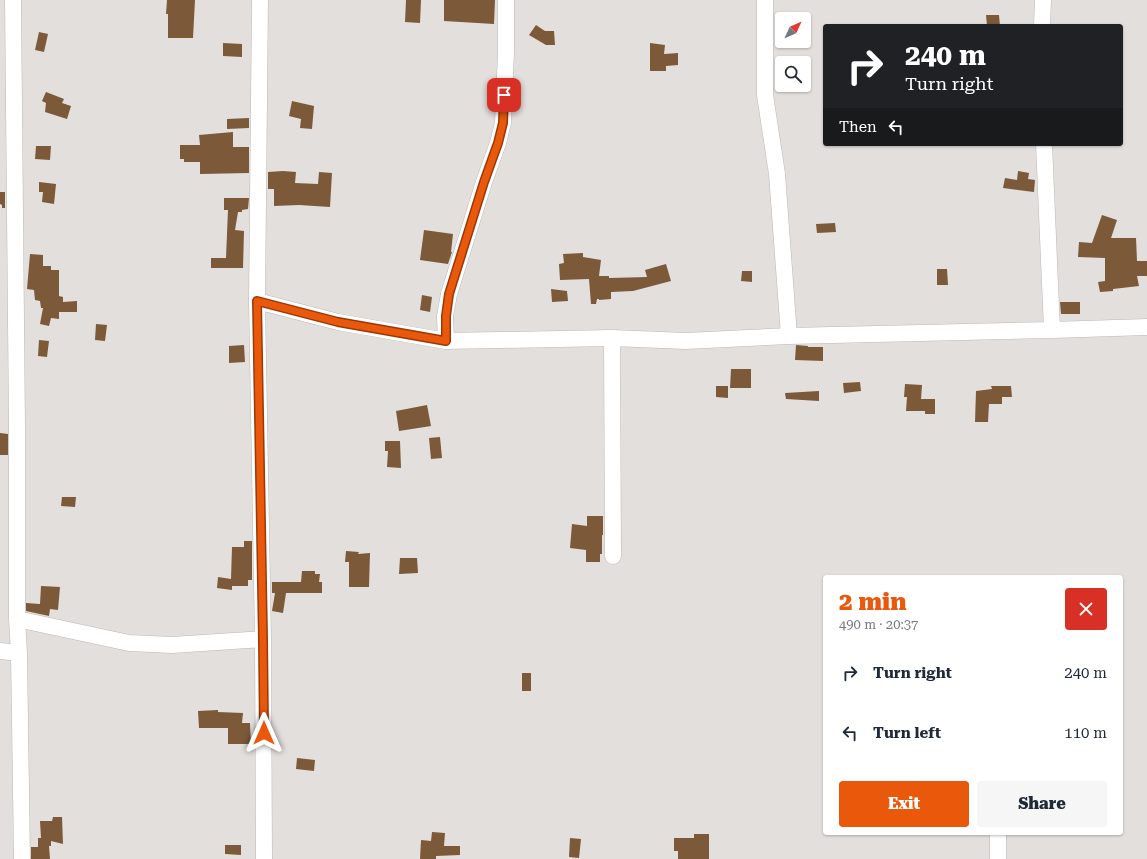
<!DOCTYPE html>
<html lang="en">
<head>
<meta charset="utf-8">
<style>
	body { margin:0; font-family:"Roboto Serif",serif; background:#f6f6f7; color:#1f2937; height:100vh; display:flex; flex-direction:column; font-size:15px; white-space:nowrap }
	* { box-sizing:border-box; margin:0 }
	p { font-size:13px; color:#747a83 }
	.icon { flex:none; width:22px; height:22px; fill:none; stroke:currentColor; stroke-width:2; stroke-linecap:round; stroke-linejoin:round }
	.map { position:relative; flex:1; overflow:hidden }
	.details { position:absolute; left:823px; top:575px; width:300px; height:260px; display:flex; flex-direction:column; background:#fff; border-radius:4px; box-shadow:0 1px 3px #0004 }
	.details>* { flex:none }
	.banner { position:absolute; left:823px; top:24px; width:300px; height:122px; border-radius:4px; box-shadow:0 1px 3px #0004; background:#202124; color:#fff; overflow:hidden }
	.needle { width:26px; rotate:46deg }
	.controls { position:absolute; left:775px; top:12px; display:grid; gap:8px }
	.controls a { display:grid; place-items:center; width:36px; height:36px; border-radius:4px; background:#fff; box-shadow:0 1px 3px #0004; font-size:20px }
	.pin { position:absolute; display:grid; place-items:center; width:34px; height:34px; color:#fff; margin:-17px; border-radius:8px; box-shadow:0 2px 6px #0006 }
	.me { position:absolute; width:44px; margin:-22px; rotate:0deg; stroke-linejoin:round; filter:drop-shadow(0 0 3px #0008) }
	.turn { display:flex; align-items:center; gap:14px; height:84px; padding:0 16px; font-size:18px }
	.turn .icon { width:52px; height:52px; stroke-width:2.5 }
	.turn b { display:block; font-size:28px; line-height:34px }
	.then { display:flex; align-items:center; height:38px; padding:0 16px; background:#0003; gap:8px; font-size:15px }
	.round { display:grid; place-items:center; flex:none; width:42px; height:42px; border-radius:4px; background:#f6f6f7 }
	.summary { display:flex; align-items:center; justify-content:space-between; height:68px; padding:0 16px }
	h1 { font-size:24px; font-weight:800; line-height:30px; color:#ea580c }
	.action { display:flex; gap:8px; margin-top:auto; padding:8px 16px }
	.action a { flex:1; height:46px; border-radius:4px; background:#ea580c; color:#fff; font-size:16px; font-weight:800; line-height:46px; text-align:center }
	.action a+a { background:#f6f6f7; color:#1f2937 }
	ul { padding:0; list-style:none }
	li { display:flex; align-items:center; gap:12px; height:60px; padding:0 16px }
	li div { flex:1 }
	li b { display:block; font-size:15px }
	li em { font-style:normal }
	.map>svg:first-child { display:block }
</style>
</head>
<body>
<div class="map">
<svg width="1147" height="859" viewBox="0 0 1147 859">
	<rect width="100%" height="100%" fill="#e3dfdc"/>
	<!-- building -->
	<path fill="#7b5939" d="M 167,0 L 195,0 L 193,38 L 168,38 L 168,14 L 166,14 Z
		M 406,0 L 421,0 L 420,23 L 405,22 Z
		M 444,0 L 495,0 L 494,24 L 444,21 Z
		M 986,15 L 999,15 L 1000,26 L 987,26 Z
		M 536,25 L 545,31 L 554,31 L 555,45 L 546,45 L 529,35 Z
		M 39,32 L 48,34 L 44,52 L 35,50 Z
		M 223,43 L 242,44 L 242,57 L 223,56 Z
		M 650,43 L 665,45 L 664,54 L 678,53 L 678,65 L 666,66 L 666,71 L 650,71 Z
		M 46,92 L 64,99 L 62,103 L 71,106 L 67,119 L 45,112 L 46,103 L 42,101 Z
		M 292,101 L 314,106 L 312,129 L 300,128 L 301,119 L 289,116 Z
		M 249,118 L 249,128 L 227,129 L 227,119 Z
		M 233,132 L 233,147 L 249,147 L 249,173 L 200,174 L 200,162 L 184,162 L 184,159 L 180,159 L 180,145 L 200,145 L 199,135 Z
		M 36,146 L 51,146 L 50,160 L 35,159 Z
		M 283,171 L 296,172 L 295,183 L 318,184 L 319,172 L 332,173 L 330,207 L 299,205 L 274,206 L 274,189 L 268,189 L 268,172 Z
		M 1018,171 L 1029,173 L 1028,179 L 1035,180 L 1034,192 L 1003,188 L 1005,178 L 1017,180 Z
		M 39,182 L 56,184 L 54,204 L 42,202 L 43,192 L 39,192 Z
		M 0,192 L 5,192 L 5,208 L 2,208 L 2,205 L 0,204 Z
		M 224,198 L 249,198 L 248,209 L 242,210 L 242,212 L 238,212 L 235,230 L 244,231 L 243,268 L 211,268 L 211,258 L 226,258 L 228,210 L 224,210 Z
		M 1102,215 L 1117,220 L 1111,238 L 1136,238 L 1137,261 L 1147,261 L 1147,276 L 1137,276 L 1139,286 L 1113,289 L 1113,291 L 1100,292 L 1098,282 L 1105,281 L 1105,258 L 1078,257 L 1079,242 L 1092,243 Z
		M 835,223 L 836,232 L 817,233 L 816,224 Z
		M 424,230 L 453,234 L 451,252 L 452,252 L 448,264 L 420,260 Z
		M 583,253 L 583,257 L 601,260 L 599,276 L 609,276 L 609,278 L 647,277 L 645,270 L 666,264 L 671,281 L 633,291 L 611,292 L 611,299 L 599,300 L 599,299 L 597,299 L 596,304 L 591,304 L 589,279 L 560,280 L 559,264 L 564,263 L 563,254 Z
		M 30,254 L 43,255 L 43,266 L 51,266 L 51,270 L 59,270 L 59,296 L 63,297 L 63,302 L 77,301 L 77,312 L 59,312 L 59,319 L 51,318 L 49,326 L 40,324 L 43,308 L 41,308 L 40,301 L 35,300 L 34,290 L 27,289 Z
		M 937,269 L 947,269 L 948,285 L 937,285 Z
		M 742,271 L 752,271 L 752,282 L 741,281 Z
		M 551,289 L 567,291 L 568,301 L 552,302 Z
		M 422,295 L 432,297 L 430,312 L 420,310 Z
		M 1060,302 L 1080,302 L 1080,314 L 1061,314 Z
		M 96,324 L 107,325 L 105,341 L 95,340 Z
		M 39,340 L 49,341 L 47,357 L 38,356 Z
		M 244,345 L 245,362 L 229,363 L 229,346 Z
		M 796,345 L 808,346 L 808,347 L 823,347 L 823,361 L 795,360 Z
		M 731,369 L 751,369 L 751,388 L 730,388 Z
		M 860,382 L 861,391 L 844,393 L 843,383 Z
		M 905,384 L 922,385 L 921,399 L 935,399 L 935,414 L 925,414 L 925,411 L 906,411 L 907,397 L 904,397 Z
		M 716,386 L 728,386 L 728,398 L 716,397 Z
		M 991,386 L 1011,386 L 1012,397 L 1002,397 L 1002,404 L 989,404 L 988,422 L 975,422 L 976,391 L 992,389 Z
		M 819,391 L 819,401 L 786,399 L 785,393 Z
		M 427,405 L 431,426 L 399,431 L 396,411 Z
		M 0,433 L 8,434 L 8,455 L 0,455 Z
		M 440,437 L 442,458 L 431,459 L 429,438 Z
		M 385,441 L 400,441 L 401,468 L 387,467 L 388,451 L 385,451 Z
		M 62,497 L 76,497 L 75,507 L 61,506 Z
		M 587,516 L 603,516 L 603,535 L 602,535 L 602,554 L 600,554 L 600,562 L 586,562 L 586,550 L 570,548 L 572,524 L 587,526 Z
		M 244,541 L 252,541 L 252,580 L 248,580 L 248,586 L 232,586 L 232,590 L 217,588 L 218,577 L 231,579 L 232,547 L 244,547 Z
		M 346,551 L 359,552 L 358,554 L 370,553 L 369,587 L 349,587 L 349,562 L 345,562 Z
		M 400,558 L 417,558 L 418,573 L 399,574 Z
		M 302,571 L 315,571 L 315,574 L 320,574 L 319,582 L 322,582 L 322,593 L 286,593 L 283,613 L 272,611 L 275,593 L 272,593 L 272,582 L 301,582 Z
		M 41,586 L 60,587 L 58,610 L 50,609 L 49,616 L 26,611 L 26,603 L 40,604 Z
		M 522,673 L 531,673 L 531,691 L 522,691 Z
		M 218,710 L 218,712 L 243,713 L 242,723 L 250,723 L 251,744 L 228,744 L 228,728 L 199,728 L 198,711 Z
		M 297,758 L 315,760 L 314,771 L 296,769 Z
		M 53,817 L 62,817 L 63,844 L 51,841 L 51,846 L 49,846 L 50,859 L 31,859 L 31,847 L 38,847 L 38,838 L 41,838 L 40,821 L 52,821 Z
		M 432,832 L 445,833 L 444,846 L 460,846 L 460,855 L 436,856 L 436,859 L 420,859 L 421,840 L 431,841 Z
		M 694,834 L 709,834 L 709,859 L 678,859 L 678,851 L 674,851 L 674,838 L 694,838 Z
		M 570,838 L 581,839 L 579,858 L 569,857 Z
		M 225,845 L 241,845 L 241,855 L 225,854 Z"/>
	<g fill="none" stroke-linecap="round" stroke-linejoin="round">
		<!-- minor casing -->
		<g stroke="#bbb8b5" stroke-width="17">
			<path id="minor" d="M 13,0 L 17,428 L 17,619 L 19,653 L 22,859
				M 260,0 L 257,301 L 263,639 L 264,859
				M 765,0 L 765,95 L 777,174 L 789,336
				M 1042,26 L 1043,0
				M 1044,144 L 1052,330
				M 257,301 L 338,322 L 446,341 L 612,338 L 686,341 L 789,336 L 1052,330 L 1147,327
				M 612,338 L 613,556
				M 446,341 L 445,316 L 449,294 L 484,182 L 498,143 L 503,123 L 506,53 L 506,0
				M 17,619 L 129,643 L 172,645 L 263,639
				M 0,651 L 19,653
				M 998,859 L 998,833"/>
		</g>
		<!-- minor -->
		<use href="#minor" stroke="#fff" stroke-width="16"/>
	</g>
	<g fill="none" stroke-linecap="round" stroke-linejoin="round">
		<!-- route casing -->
		<g stroke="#983908" stroke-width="10">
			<path id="route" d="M 264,733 L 263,639 L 257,301 L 338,322 L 446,341 L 446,316 L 449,294 L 484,182 L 498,143 L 503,123 L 504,95"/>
		</g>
		<!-- route -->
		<use href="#route" stroke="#ea580c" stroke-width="7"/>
	</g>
</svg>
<div class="controls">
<a><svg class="needle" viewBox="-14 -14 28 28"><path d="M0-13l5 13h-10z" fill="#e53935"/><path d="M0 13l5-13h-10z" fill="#747a83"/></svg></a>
<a><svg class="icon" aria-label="search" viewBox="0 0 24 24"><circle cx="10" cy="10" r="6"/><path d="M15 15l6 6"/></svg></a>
</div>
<div class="pin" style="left:504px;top:95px;background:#d93025"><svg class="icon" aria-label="arrive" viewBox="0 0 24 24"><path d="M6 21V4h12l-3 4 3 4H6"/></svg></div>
<svg class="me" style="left:264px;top:733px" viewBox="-20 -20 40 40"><path d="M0-17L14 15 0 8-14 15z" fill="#ea580c" stroke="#fff" stroke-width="4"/></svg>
<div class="banner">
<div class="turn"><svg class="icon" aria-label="right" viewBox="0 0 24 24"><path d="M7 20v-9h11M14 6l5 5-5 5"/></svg><div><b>240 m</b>Turn right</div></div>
<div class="then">Then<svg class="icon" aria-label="left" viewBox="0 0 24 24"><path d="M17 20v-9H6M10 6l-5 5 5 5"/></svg></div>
</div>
<section class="details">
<div class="summary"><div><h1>2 min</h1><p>490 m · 20:37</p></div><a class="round" style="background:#d93025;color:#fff"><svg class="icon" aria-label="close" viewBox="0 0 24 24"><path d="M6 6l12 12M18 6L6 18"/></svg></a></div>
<ul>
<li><svg class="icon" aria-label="right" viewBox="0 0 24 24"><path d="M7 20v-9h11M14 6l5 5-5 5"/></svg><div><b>Turn right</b></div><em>240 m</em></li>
<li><svg class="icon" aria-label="left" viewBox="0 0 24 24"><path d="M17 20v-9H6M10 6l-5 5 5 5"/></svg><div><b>Turn left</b></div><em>110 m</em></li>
</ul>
<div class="action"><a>Exit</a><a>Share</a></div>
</section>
</div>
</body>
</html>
